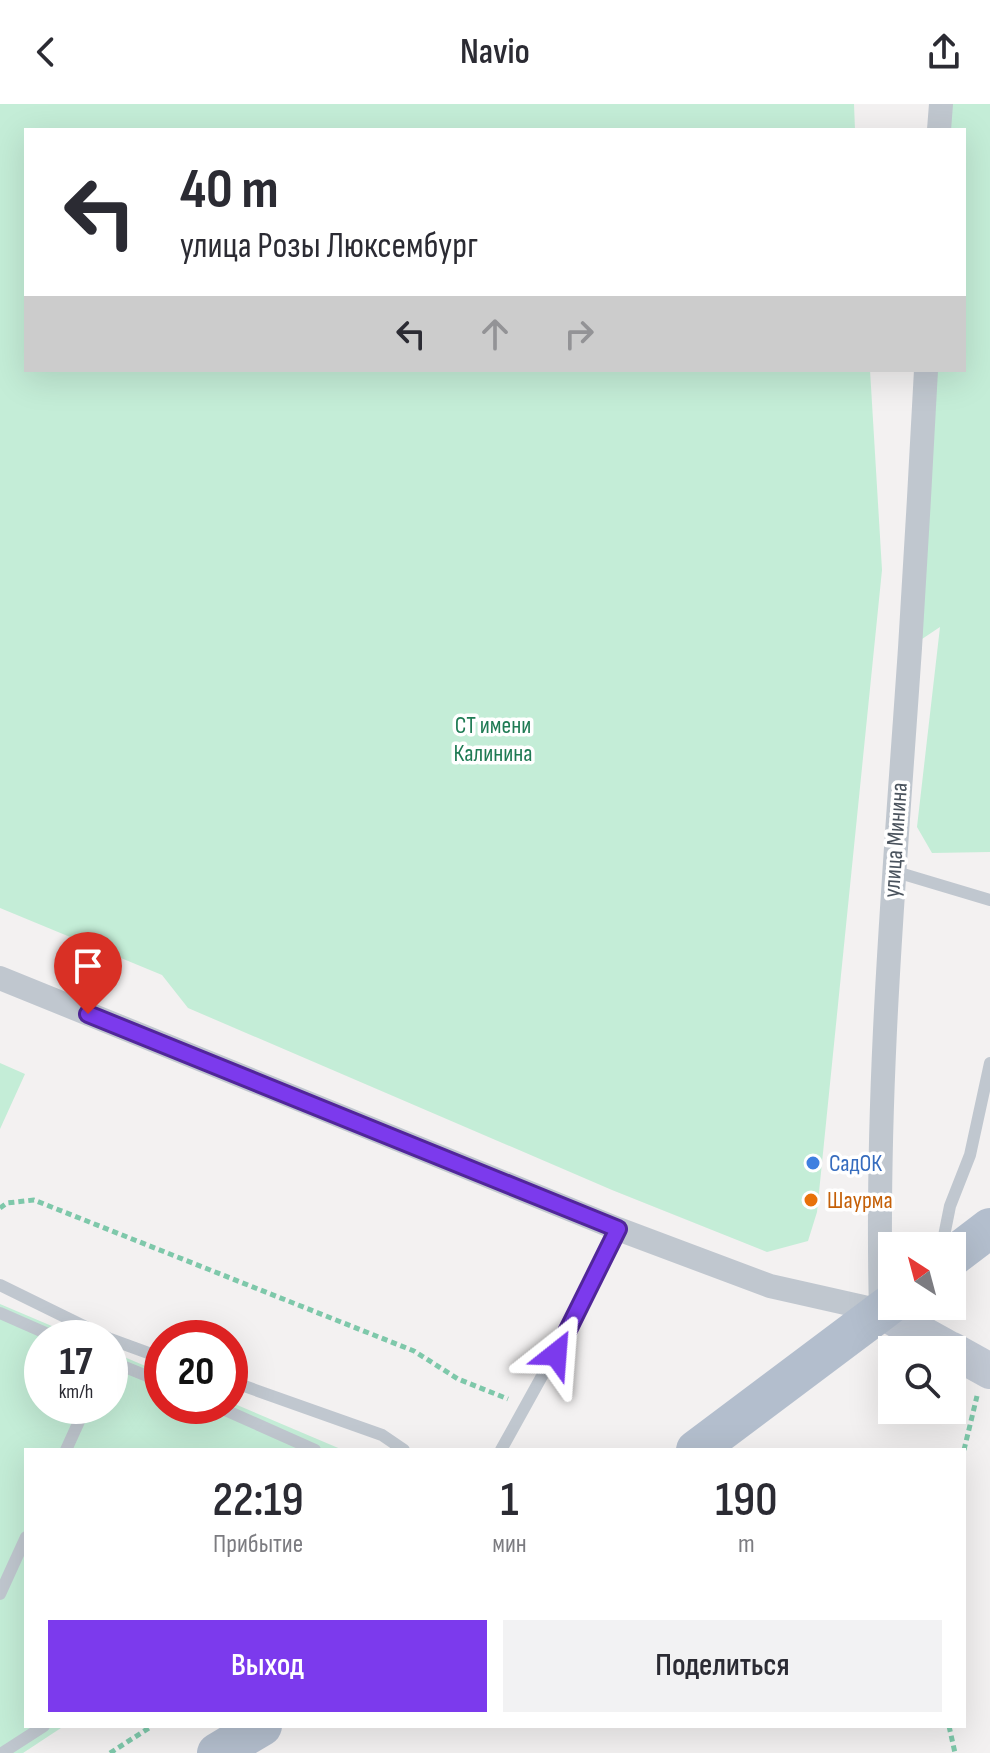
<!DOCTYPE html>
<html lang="ru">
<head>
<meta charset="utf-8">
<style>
	body { margin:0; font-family:"Sofia Sans Condensed",sans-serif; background:#f2f2f3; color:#2b2b33; height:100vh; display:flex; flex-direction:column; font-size:30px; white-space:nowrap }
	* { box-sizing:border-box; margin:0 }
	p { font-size:26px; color:#7c7c81 }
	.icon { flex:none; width:44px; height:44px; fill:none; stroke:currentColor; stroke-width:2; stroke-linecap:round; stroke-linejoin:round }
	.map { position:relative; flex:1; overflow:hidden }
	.details { position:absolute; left:24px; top:1344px; width:942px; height:280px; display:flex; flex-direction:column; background:#fff; border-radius:0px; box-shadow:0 8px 32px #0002 }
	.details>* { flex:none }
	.top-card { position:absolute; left:24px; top:24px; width:942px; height:244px; border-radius:0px; box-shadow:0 8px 32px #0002; background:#fff; color:#2b2b33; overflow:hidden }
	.needle { width:52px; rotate:324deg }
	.tools { position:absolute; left:878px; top:1128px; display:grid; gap:16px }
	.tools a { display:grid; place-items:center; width:88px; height:88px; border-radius:0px; background:#fff; box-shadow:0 8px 32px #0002; font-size:40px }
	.speed { position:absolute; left:24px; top:1216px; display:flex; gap:16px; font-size:40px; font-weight:700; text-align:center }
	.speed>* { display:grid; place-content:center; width:104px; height:104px; border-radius:50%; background:#fff; box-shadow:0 8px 32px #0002; line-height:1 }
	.speed small { font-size:20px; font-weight:400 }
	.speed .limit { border:12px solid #d22; background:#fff; color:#111 }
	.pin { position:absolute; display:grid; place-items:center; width:68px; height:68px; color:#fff; margin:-82px -34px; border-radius:50% 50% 50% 0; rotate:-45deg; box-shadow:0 0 8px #0007 }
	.pin .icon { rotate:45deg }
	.me { position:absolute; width:88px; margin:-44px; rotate:28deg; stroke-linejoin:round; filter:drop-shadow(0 0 6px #0008) }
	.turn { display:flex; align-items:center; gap:28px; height:168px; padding:0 24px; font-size:36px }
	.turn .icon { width:104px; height:104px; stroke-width:2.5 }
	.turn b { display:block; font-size:56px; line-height:68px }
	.lanes { display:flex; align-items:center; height:76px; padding:0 24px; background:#0003; justify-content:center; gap:40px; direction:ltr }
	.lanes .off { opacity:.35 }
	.eta { display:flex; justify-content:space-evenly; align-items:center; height:136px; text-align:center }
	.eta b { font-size:48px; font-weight:600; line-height:56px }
	.button { display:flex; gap:16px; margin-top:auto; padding:16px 24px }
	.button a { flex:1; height:92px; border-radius:0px; background:#7c3aed; color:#fff; font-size:32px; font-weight:600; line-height:92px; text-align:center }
	.button a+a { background:#f2f2f3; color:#2b2b33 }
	header { display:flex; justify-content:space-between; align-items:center; height:104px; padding:0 24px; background:#fff; font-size:36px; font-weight:600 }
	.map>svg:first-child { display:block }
</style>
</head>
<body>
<header><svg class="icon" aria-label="back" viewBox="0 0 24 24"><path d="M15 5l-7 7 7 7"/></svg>Navio<svg class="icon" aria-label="share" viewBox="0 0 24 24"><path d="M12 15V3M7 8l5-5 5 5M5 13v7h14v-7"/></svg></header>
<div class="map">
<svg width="990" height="1649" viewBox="0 0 990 1649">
	<rect width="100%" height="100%" fill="#f3f1f1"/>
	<!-- green -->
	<path fill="#c4edd7" d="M 0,0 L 854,0 L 855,26 L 26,26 L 26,266 L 870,266 L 882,466 L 817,1108 L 808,1137 L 767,1148 L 612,1086 L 188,904 L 162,871 L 0,804 Z
		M 944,0 L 990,0 L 990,748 L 932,749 L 917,723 L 940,523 L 916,539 L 923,266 L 964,266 L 964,26 L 942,26 Z
		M 0,959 L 25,970 L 0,1025 Z
		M 0,1200 L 80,1234 L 42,1234 L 42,1302 L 110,1302 L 110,1247 L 162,1269 L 162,1302 L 230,1302 L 230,1298 L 343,1346 L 26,1346 L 26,1622 L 64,1622 L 23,1649 L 0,1649 Z"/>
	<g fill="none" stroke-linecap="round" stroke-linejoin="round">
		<!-- path -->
		<path stroke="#7ec8aa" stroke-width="5" stroke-dasharray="6 4" stroke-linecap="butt" d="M 0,1104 L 7,1099 L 34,1096 L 414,1247 L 458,1275 L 508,1295
			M 964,1346 L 977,1292
			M 949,1622 L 955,1649
			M 110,1649 L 152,1622"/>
		<!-- lane -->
		<path stroke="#c0c7cf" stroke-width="12" d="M 893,767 L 990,796
			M 942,1142 L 950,1102 L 970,1051 L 990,959
			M 0,1181 L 108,1234
			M 0,1209 L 57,1234
			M 110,1235 L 162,1254
			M 110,1257 L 162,1278
			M 230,1277 L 382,1331 L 404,1346
			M 216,1302 L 315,1346
			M 66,1346 L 86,1302
			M 501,1346 L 598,1171 L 618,1125
			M 0,1490 L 26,1433
			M 2,1649 L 44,1622"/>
		<!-- street -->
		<path stroke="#c0c7cf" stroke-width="24" d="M 939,26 L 941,0
			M 0,874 L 618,1125 L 770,1182 L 881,1207 C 875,985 895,765 910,544 C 916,451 921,359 926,266"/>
		<!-- secondary -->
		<path stroke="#c1c8d3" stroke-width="36" d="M 881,1207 L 951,1246
			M 952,1246 L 990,1267"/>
		<!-- primary -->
		<path stroke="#b3becd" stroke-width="40" d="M 952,1153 L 990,1124
			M 696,1346 L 892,1199
			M 217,1649 L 262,1622"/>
	</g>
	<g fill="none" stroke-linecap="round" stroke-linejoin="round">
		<!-- route casing -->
		<g stroke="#51269a" stroke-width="20">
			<path id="route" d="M 88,910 L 618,1125 L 556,1250"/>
		</g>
		<!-- route -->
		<use href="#route" stroke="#7c3aed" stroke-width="14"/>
	</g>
	<!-- markers -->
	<circle fill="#3f7fe0" stroke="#fff" stroke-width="3" cx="813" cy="1059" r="8"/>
	<circle fill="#e8710a" stroke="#fff" stroke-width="3" cx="811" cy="1096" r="8"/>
	<g text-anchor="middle" stroke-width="7" stroke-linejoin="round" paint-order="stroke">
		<!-- park labels -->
		<g font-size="24" fill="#1f7b54" stroke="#fff">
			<text x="493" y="629">СТ имени<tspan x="493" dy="28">Калинина</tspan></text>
		</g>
		<!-- street labels -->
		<g font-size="24" fill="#4a535d" stroke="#fff">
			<text transform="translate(895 736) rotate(-86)" y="8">улица Минина</text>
		</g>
		<!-- shop labels -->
		<g font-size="24" fill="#366cbe" stroke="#fff" text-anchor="start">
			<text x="829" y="1067">СадОК</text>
		</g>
		<!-- food labels -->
		<g font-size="24" fill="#c56008" stroke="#fff" text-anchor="start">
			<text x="827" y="1104">Шаурма</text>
		</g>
	</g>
</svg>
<div class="tools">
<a><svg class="needle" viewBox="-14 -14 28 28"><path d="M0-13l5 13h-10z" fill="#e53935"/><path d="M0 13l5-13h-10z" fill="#7c7c81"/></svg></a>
<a><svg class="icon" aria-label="search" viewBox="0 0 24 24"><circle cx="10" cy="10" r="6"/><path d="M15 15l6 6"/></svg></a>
</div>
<div class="speed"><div>17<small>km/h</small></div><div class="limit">20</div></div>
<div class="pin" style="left:88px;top:910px;background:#d93025"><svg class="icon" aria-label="arrive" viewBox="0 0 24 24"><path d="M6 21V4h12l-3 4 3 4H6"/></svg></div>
<svg class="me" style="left:556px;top:1250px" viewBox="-20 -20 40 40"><path d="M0-17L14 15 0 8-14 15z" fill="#7c3aed" stroke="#fff" stroke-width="4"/></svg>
<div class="top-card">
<div class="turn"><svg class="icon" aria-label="left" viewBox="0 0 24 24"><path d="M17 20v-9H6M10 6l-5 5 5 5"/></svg><div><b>40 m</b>улица Розы Люксембург</div></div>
<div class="lanes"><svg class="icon" aria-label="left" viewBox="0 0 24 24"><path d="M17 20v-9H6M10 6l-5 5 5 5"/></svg><svg class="icon off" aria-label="ahead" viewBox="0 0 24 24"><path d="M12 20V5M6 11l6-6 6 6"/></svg><svg class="icon off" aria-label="right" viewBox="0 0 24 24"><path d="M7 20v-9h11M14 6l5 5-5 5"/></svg></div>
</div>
<section class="details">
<div class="eta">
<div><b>22:19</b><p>Прибытие</p></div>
<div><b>1</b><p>мин</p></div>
<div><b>190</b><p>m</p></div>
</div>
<div class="button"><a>Выход</a><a>Поделиться</a></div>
</section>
</div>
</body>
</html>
